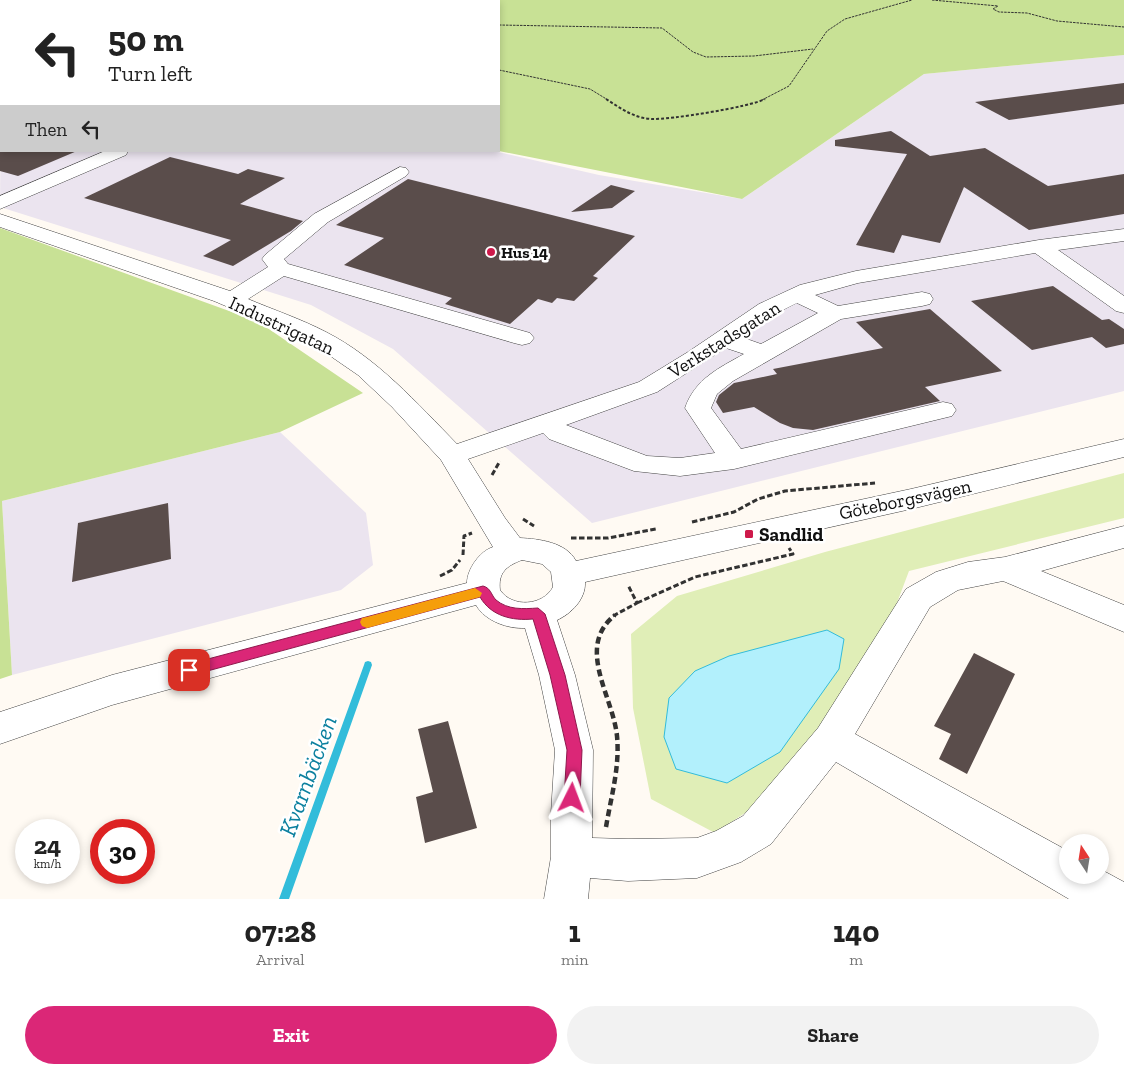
<!DOCTYPE html>
<html lang="en">
<head>
<meta charset="utf-8">
<style>
	body { margin:0; font-family:"Zilla Slab",serif; background:#f2f2f2; color:#222; height:100vh; display:flex; flex-direction:column; font-size:19px; white-space:nowrap }
	* { box-sizing:border-box; margin:0 }
	p { font-size:16px; color:#767676 }
	.icon { flex:none; width:28px; height:28px; fill:none; stroke:currentColor; stroke-width:2; stroke-linecap:round; stroke-linejoin:round }
	.map { position:relative; height:899px; overflow:hidden }
	.details { display:flex; flex-direction:column; background:#fff; flex:1 }
	.details>* { flex:none }
	.top-card { position:absolute; left:0px; top:0px; width:500px; height:152px; box-shadow:0 2px 8px #0003; background:#fff; color:#222; overflow:hidden }
	.needle { width:32px; rotate:348deg }
	.fabs { position:absolute; left:1059px; top:834px; display:grid; gap:10px }
	.fabs a { display:grid; place-items:center; width:50px; height:50px; border-radius:50%; background:#fff; box-shadow:0 2px 8px #0003; font-size:25px }
	.speed { position:absolute; left:15px; top:819px; display:flex; gap:10px; font-size:25px; font-weight:700; text-align:center }
	.speed>* { display:grid; place-content:center; width:65px; height:65px; border-radius:50%; background:#fff; box-shadow:0 2px 8px #0003; line-height:1 }
	.speed small { font-size:12px; font-weight:400 }
	.speed .limit { border:8px solid #d22; background:#fff; color:#111 }
	.pin { position:absolute; display:grid; place-items:center; width:42px; height:42px; color:#fff; margin:-21px; border-radius:10px; box-shadow:0 2px 8px #0006 }
	.me { position:absolute; width:55px; margin:-28px; rotate:3deg; stroke-linejoin:round; filter:drop-shadow(0 0 4px #0008) }
	.turn { display:flex; align-items:center; gap:18px; height:105px; padding:0 25px; font-size:22px }
	.turn .icon { width:65px; height:65px; stroke-width:2.5 }
	.turn b { display:block; font-size:35px; line-height:42px }
	.then { display:flex; align-items:center; height:48px; padding:0 25px; background:#0003; gap:10px; font-size:19px }
	.eta { display:flex; justify-content:space-evenly; align-items:center; height:85px; text-align:center }
	.eta b { font-size:30px; font-weight:700; line-height:35px }
	.cta { display:flex; gap:10px; margin-top:auto; padding:10px 25px }
	.cta a { flex:1; height:58px; border-radius:30px; background:#db2777; color:#fff; font-size:20px; font-weight:700; line-height:58px; text-align:center }
	.cta a+a { background:#f2f2f2; color:#222 }
	.map>svg:first-child { display:block }
</style>
</head>
<body>
<div class="map">
<svg width="1124" height="899" viewBox="0 0 1124 899">
	<rect width="100%" height="100%" fill="#fffaf3"/>
	<!-- industrial -->
	<path fill="#ebe4ef" d="M 1124,55 L 1124,391 L 592,523 L 393,349 L 311,305 L 0,207 L 1,72 L 1,151 L 494,151 L 599,175 L 742,199 L 924,74 Z
		M 280,432 L 366,513 L 373,565 L 341,590 L 12,675 L 2,501 Z"/>
	<!-- green -->
	<path fill="#e0eeb7" d="M 1124,473 L 1124,518 L 909,571 L 892,616 L 796,779 L 715,833 L 651,799 L 633,708 L 631,634 L 677,596 L 825,552 Z"/>
	<!-- forest -->
	<path fill="#c8e195" d="M 49,0 L 1124,0 L 1124,55 L 924,74 L 742,199 L 499,151 L 499,1 Z
		M 0,228 L 257,321 L 363,393 L 280,432 L 2,501 L 12,675 L 0,679 Z"/>
	<!-- water -->
	<path fill="#b2f0fc" stroke="#32bcda" d="M 827,630 L 844,639 L 839,669 L 780,752 L 727,783 L 676,769 L 664,737 L 669,698 L 695,671 L 729,656 Z"/>
	<g fill="none" stroke-linecap="round" stroke-linejoin="round">
		<!-- stream -->
		<path fill="#32bcda" fill-rule="evenodd" d="M 368,661 L 371,662 L 372,665 L 289,899 L 279,899 L 364,665 L 365,662 Z"/>
	</g>
	<!-- building -->
	<path fill="#5a4d4b" d="M 1124,83 L 1124,104 L 1009,120 L 975,102 Z
		M 891,131 L 930,156 L 985,148 L 1048,186 L 1124,174 L 1124,214 L 1029,230 L 964,187 L 940,243 L 902,235 L 894,253 L 856,245 L 907,154 L 835,146 L 835,140 Z
		M 0,151 L 77,151 L 18,176 L 0,171 Z
		M 170,157 L 238,174 L 248,169 L 285,178 L 240,204 L 303,221 L 291,231 L 233,266 L 203,256 L 231,240 L 84,198 Z
		M 408,179 L 528,209 L 635,236 L 593,276 L 598,278 L 574,301 L 557,298 L 552,303 L 538,299 L 510,324 L 445,304 L 452,298 L 344,265 L 384,238 L 336,225 Z
		M 611,185 L 635,191 L 612,208 L 571,212 Z
		M 1053,286 L 1102,320 L 1109,319 L 1124,329 L 1124,344 L 1106,348 L 1092,337 L 1032,350 L 971,301 Z
		M 930,309 L 1002,371 L 925,387 L 940,401 L 813,430 L 793,428 L 780,423 L 754,407 L 723,413 L 716,402 L 719,395 L 734,383 L 777,374 L 773,369 L 883,348 L 856,322 Z
		M 168,503 L 171,559 L 72,582 L 78,523 Z
		M 974,653 L 1015,674 L 967,774 L 939,759 L 951,734 L 934,726 Z
		M 448,721 L 477,828 L 425,843 L 416,797 L 433,792 L 418,729 Z"/>
	<g fill="none" stroke-linecap="round" stroke-linejoin="round">
		<!-- minor casing -->
		<g stroke="#434343" stroke-width="1">
			<path id="minor" d="M 105,151 L 128,151 L 126,155 L 0,209 L 0,196 Z
				M 400,167 L 406,168 L 409,172 L 406,176 L 328,222 L 284,259 L 288,264 L 530,333 L 534,338 L 530,343 L 522,345 L 514,343 L 284,276 L 248,299 C 274,310 301,319 326,332 C 377,358 417,403 457,444 L 639,382 L 688,352 L 759,304 L 800,285 L 856,271 L 1039,240 L 1124,229 L 1124,241 L 1058,250 L 1124,296 L 1124,313 L 1116,311 L 1035,253 L 858,283 L 815,295 L 838,306 L 922,292 L 930,294 L 933,299 L 930,304 L 922,306 L 841,319 L 733,381 L 717,394 L 711,408 L 741,449 L 943,402 L 952,404 L 956,410 L 952,416 L 734,469 L 680,476 L 634,471 L 549,439 L 543,433 L 468,459 L 505,518 L 520,538 C 539,539 566,542 576,561 L 911,489 L 1124,439 L 1124,457 L 911,509 L 585,582 C 586,599 571,614 557,620 L 575,675 L 593,750 L 592,838 L 628,839 L 697,838 L 716,831 L 743,816 L 818,728 L 906,589 L 936,572 L 968,562 L 1005,557 L 1124,526 L 1124,548 L 1041,571 L 1124,605 L 1124,632 L 1003,581 L 958,590 L 930,607 L 855,734 L 1068,851 L 1068,875 L 1100,875 L 1100,869 L 1124,882 L 1124,899 L 1069,899 L 836,762 L 771,844 L 741,862 L 697,878 L 628,881 L 590,878 L 588,899 L 544,899 L 551,857 L 551,814 L 555,750 L 539,675 L 525,628 C 508,629 485,621 476,605 L 112,705 L 0,744 L 0,712 L 112,675 L 467,583 C 467,569 480,551 493,547 L 441,460 L 392,407 L 358,375 L 310,342 L 214,301 L 0,227 L 0,214 L 230,291 L 268,267 L 262,259 L 265,255 L 314,214 ZM 797,303 L 818,313 L 761,344 L 741,337 L 775,314 ZM 726,348 L 744,354 C 719,368 695,379 685,408 L 715,453 L 680,458 L 647,456 L 566,425 L 657,392 ZM 522,560 L 542,564 L 551,572 L 553,587 C 543,606 512,608 500,590 C 498,573 506,566 522,560 Z"/>
		</g>
		<!-- path-far3 -->
		<path stroke="#323232" stroke-width="1" stroke-dasharray="2.5 1" stroke-linecap="butt" d="M 100,0 L 102,1
			M 932,0 L 998,6 L 993,9 L 999,12 L 1027,13 L 1057,21 L 1124,27
			M 152,1 L 154,0
			M 499,25 L 662,28 L 693,52 L 706,57 L 754,56 L 813,49
			M 499,70 L 590,89 L 608,100
			M 762,100 L 789,86 L 827,31 L 845,19 L 912,0"/>
		<!-- path-far2 -->
		<path stroke="#323232" stroke-width="2" stroke-dasharray="3 2" stroke-linecap="butt" d="M 606,99 C 620,108 634,118 651,119 C 669,120 750,107 765,99"/>
		<!-- path-far1 -->
		<path stroke="#323232" stroke-width="3" stroke-dasharray="5.5 2.5" stroke-linecap="butt" d="M 492,475 L 500,461
			M 523,519 L 534,526
			M 692,522 L 734,512 L 758,499 L 785,491 L 875,483
			M 571,538 L 608,538 L 656,529
			M 463,555 L 464,536 L 472,533
			M 440,576 L 452,570 L 460,560
			M 637,603 L 695,577 L 793,554 L 789,548
			M 613,616 L 637,603 L 628,585"/>
		<!-- path -->
		<path stroke="#323232" stroke-width="4.5" stroke-dasharray="7 4" stroke-linecap="butt" d="M 606,827 C 611,797 620,767 617,736 C 613,696 575,647 615,615"/>
		<!-- minor -->
		<use href="#minor" fill="#fff" fill-rule="evenodd"/>
	</g>
	<!-- route -->
	<path fill="#db2777" stroke="#8e194d" d="M 483,586 C 491,588 491,595 496,600 C 508,610 523,609 538,608 L 545,614 L 565,675 L 582,750 L 580,798 L 578,804 L 572,806 L 566,804 L 564,798 L 567,750 L 550,675 L 533,619 C 512,621 491,616 480,597 L 189,676 L 184,674 L 182,670 L 184,665 L 189,664 Z"/>
	<!-- slow -->
	<path fill="#f59e0b" d="M 475,588 L 482,593 L 480,597 L 367,628 L 362,626 L 360,622 L 362,618 L 367,617 Z"/>
	<!-- markers -->
	<g fill="#ce194a" stroke="#fff" stroke-width="2">
		<circle cx="491" cy="252" r="5"/>
		<rect x="744" y="529" width="10" height="10" rx="2.5"/>
	</g>
	<g text-anchor="middle" stroke-width="5" stroke-linejoin="round" paint-order="stroke">
		<!-- far-poi labels -->
		<g font-size="16" font-weight="bold" fill="#101010" stroke="#fff" text-anchor="start">
			<text x="501" y="258">Hus 14</text>
		</g>
		<!-- street labels -->
		<g font-size="19" fill="#101010" stroke="#fff">
			<text transform="translate(282 325) rotate(25)" y="7">Industrigatan</text>
			<text transform="translate(724 339) rotate(-32)" y="7">Verkstadsgatan</text>
			<text transform="translate(905 499) rotate(-12)" y="7">Göteborgsvägen</text>
		</g>
		<!-- poi labels -->
		<g font-size="19" font-weight="bold" fill="#101010" stroke="#fff" text-anchor="start">
			<text x="759" y="541">Sandlid</text>
		</g>
		<!-- near-water labels -->
		<g font-size="24" font-style="italic" fill="#0c809f" stroke="#fff">
			<text transform="translate(308 776) rotate(-70)" y="8">Kvarnbäcken</text>
		</g>
	</g>
</svg>
<div class="fabs">
<a><svg class="needle" viewBox="-14 -14 28 28"><path d="M0-13l5 13h-10z" fill="#e53935"/><path d="M0 13l5-13h-10z" fill="#767676"/></svg></a>
</div>
<div class="speed"><div>24<small>km/h</small></div><div class="limit">30</div></div>
<div class="pin" style="left:189px;top:670px;background:#d93025"><svg class="icon" aria-label="arrive" viewBox="0 0 24 24"><path d="M6 21V4h12l-3 4 3 4H6"/></svg></div>
<svg class="me" style="left:572px;top:798px" viewBox="-20 -20 40 40"><path d="M0-17L14 15 0 8-14 15z" fill="#db2777" stroke="#fff" stroke-width="4"/></svg>
<div class="top-card">
<div class="turn"><svg class="icon" aria-label="left" viewBox="0 0 24 24"><path d="M17 20v-9H6M10 6l-5 5 5 5"/></svg><div><b>50 m</b>Turn left</div></div>
<div class="then">Then<svg class="icon" aria-label="left" viewBox="0 0 24 24"><path d="M17 20v-9H6M10 6l-5 5 5 5"/></svg></div>
</div>
</div>
<section class="details">
<div class="eta">
<div><b>07:28</b><p>Arrival</p></div>
<div><b>1</b><p>min</p></div>
<div><b>140</b><p>m</p></div>
</div>
<div class="cta"><a>Exit</a><a>Share</a></div>
</section>
</body>
</html>
